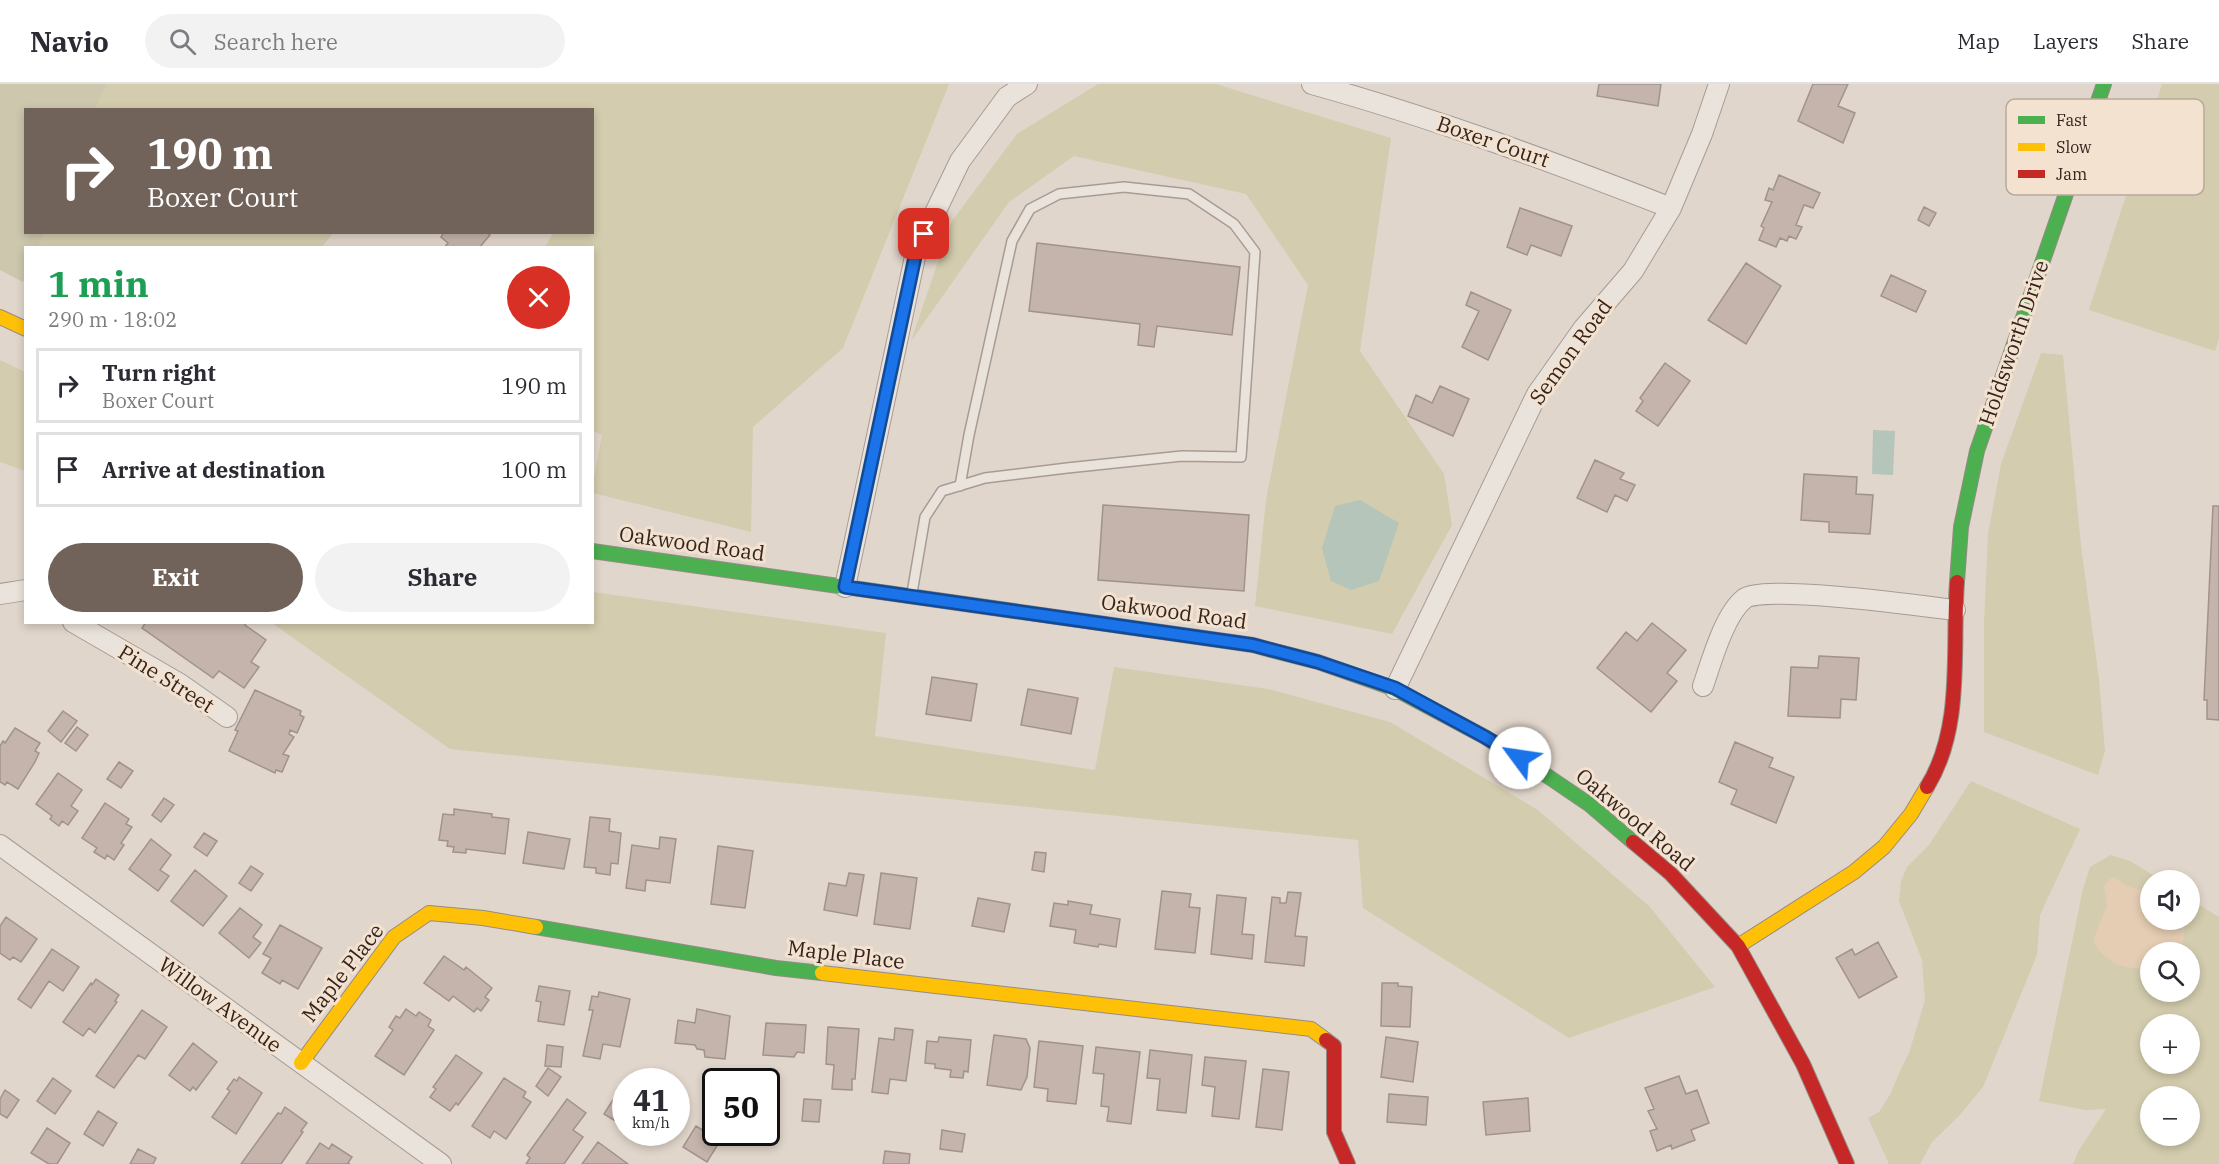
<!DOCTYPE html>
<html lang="en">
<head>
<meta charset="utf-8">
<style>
	body { margin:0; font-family:"IBM Plex Serif",serif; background:#f2f2f3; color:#2b2b33; height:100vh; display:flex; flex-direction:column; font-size:22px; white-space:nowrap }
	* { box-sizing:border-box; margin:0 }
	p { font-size:20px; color:#7c7c81 }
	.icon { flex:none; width:33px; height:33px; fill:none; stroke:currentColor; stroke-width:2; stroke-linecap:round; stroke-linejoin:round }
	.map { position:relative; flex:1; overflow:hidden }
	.panel { position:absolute; left:24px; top:162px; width:570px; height:378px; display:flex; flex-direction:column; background:#fff; border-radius:0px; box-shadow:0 3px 9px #0003 }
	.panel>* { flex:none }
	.banner { position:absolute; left:24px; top:24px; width:570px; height:126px; border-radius:0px; box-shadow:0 3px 9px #0003; background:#71625a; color:#fff; overflow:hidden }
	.controls { position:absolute; left:2140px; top:786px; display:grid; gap:12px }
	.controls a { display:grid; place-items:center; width:60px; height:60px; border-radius:50%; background:#fff; box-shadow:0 3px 9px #0003; font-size:30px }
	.speed { position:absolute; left:612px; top:984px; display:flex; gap:12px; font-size:30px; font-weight:700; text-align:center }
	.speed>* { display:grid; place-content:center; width:78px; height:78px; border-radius:50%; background:#fff; box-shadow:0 3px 9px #0003; line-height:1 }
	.speed small { font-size:15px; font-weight:400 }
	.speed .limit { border:3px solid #111; border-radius:9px; background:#fff; color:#111 }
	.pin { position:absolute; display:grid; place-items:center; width:51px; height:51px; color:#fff; margin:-26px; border-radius:12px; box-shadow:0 3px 9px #0006 }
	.me { position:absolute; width:66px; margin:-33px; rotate:301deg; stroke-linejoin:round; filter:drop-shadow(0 0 4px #0008) }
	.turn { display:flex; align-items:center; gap:21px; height:126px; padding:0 24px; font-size:27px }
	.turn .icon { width:78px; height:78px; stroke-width:2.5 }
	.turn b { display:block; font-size:42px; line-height:51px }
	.round { display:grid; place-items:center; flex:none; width:63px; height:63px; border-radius:32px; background:#f2f2f3 }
	.headline { display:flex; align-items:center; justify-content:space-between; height:102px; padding:0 24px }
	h1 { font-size:36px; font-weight:700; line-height:45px; color:#1e9e55 }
	.action { display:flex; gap:12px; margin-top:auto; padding:12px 24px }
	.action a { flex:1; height:69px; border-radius:36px; background:#71625a; color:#fff; font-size:24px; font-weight:700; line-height:69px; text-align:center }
	.action a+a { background:#f2f2f3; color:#2b2b33 }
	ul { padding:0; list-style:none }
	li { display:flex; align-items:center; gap:18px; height:75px; margin:0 12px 9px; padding:0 12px; border:3px solid #e1e1e2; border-radius:0px }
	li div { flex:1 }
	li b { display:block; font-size:22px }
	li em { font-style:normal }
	header { display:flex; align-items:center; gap:36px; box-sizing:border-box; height:84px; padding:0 30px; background:#fff; border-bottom:2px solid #e1e1e2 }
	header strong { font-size:28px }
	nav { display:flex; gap:33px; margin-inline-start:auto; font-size:21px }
	.search { width:420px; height:54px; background:#f2f2f3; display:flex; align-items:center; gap:15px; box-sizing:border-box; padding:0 21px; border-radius:33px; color:#7c7c81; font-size:22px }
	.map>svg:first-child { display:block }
</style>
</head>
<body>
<header>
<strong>Navio</strong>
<div class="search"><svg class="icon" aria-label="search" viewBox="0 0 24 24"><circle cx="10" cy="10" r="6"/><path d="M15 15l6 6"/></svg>Search here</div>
<nav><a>Map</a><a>Layers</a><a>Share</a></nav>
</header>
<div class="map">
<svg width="2219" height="1080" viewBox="0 0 2219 1080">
	<rect width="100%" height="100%" fill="#e1d6cb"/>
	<!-- green -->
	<path fill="#d3ccae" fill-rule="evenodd" d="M 87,0 L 949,0 L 843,264 L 753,343 L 751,448 L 593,409 L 593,399 L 602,351 L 593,347 L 592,164 L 545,163 L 553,149 L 592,148 L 592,26 L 76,26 Z
		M 1098,0 L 1216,0 L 1391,54 L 1360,267 L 1444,390 L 1452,441 L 1392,550 L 1255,522 L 1266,416 L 1308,201 L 1246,110 L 1074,72 L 1009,118 L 911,257 L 952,137 L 1017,50 Z
		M 2162,0 L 2219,0 L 2219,255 L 2215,267 L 2089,226 Z
		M 26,148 L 333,149 L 322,163 L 26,164 Z
		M 2041,269 L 2063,271 L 2081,462 L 2099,595 L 2105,667 L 2098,691 L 1984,648 L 1984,539 L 1988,450 L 2001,380 Z
		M 0,276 L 25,288 L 25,387 L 0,378 Z
		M 593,508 L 886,549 L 875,652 L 1095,686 L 1114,583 L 1268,605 L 1390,638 L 1538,726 L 1650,823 L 1715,903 L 1569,954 L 1363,824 L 1358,756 L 450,665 L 272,539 L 592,538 Z
		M 1971,697 L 2080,745 L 2040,831 L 2037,871 L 1983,1003 L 1959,1032 L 1932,1058 L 1920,1080 L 1889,1080 L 1868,1034 L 1879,1028 L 1891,1009 L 1899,989 L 1909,969 L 1925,916 L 1922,876 L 1899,817 L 1901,797 L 1907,783 L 1929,761 Z
		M 2111,771 L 2130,777 L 2161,796 L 2151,796 L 2151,836 L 2190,836 L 2190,815 L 2219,833 L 2219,1080 L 2073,1080 L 2079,1066 L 2106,1025 L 2085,1026 L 2039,1017 L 2083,805 L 2090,783 ZM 2151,868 L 2190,868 L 2190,908 L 2151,908 ZM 2151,940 L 2190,940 L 2190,980 L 2151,980 ZM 2151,1012 L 2190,1012 L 2190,1052 L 2151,1052 Z"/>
	<!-- sand -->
	<path fill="#e4cdb3" d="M 2114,793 L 2127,802 L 2151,809 L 2151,836 L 2185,836 L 2184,852 L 2182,862 L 2176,868 L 2151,868 L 2151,884 C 2127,886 2104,881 2093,856 L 2107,821 L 2104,802 L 2110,795 Z"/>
	<!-- cemetery -->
	<path fill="#cdc7ad" d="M 0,0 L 106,0 L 95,25 L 26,26 L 26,148 L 44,149 L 38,163 L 26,164 L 25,193 L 23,198 L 0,186 Z"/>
	<!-- water -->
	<path fill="#b6c5b9" d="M 1873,346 L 1895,347 L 1893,391 L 1872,390 Z
		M 1360,416 L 1399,439 L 1379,497 L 1351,506 L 1331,497 L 1322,464 L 1335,422 Z"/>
	<!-- building -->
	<path fill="#c5b4ac" stroke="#a1928b" stroke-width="1.5" d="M 1599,0 L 1661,0 L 1658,22 L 1597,12 Z
		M 1813,0 L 1848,0 L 1838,22 L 1855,29 L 1843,59 L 1798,37 Z
		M 1779,91 L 1820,109 L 1813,124 L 1804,121 L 1796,141 L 1802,143 L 1796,155 L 1789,152 L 1787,157 L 1780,154 L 1776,163 L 1759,156 L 1764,144 L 1761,142 L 1772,118 L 1765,116 L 1769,104 L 1773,106 Z
		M 1924,123 L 1936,129 L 1929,142 L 1918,136 Z
		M 1520,124 L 1572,142 L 1561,172 L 1531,161 L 1527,171 L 1507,163 Z
		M 444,148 L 487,148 L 490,151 L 479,164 L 444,164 L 448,159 L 441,153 Z
		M 1037,159 L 1240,183 L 1232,251 L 1157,242 L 1154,263 L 1138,261 L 1140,240 L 1029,227 Z
		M 1746,179 L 1781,202 L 1746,260 L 1708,236 Z
		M 1891,191 L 1926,207 L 1916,228 L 1881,212 Z
		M 1471,208 L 1511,226 L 1488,276 L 1462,263 L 1479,227 L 1466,221 Z
		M 1665,279 L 1690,297 L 1658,342 L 1636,327 L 1643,317 L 1640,314 Z
		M 1440,302 L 1469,315 L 1453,352 L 1408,332 L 1416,311 L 1432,319 Z
		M 1595,376 L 1624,389 L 1620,395 L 1635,401 L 1627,417 L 1615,411 L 1607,428 L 1577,414 Z
		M 1804,390 L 1857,393 L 1856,410 L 1873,411 L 1870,450 L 1829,448 L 1829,438 L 1801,436 Z
		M 1103,421 L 1249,431 L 1244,507 L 1098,496 Z
		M 2213,422 L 2219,422 L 2219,636 L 2207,635 L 2207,616 L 2204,616 Z
		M 146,538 L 246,538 L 245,541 L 266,556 L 251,578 L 259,583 L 244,604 L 219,587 L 213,594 L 142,544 Z
		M 1652,539 L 1686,566 L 1667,589 L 1677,597 L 1651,628 L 1597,584 L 1626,548 L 1637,557 Z
		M 1819,572 L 1859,574 L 1856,616 L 1841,615 L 1840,634 L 1788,632 L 1791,583 L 1818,584 Z
		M 932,593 L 977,600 L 971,637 L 926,630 Z
		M 1028,605 L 1078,614 L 1071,650 L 1021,641 Z
		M 255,606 L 301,627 L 300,631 L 304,633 L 297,649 L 290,646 L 289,650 L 294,653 L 283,670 L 289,672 L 282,688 L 276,686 L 275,689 L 229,667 L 238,647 L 235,646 Z
		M 63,627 L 77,637 L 61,658 L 48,647 Z
		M 77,643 L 88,651 L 76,667 L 65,659 Z
		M 15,644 L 40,659 L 35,667 L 39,669 L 35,678 L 18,705 L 7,698 L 5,701 L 0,698 L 0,662 L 3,657 L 5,659 Z
		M 1735,658 L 1773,674 L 1769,683 L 1794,693 L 1776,739 L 1731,720 L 1737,706 L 1719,698 Z
		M 119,678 L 133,687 L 121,704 L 107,695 Z
		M 58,689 L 82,706 L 71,722 L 78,727 L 68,741 L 62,737 L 59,742 L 50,735 L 52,732 L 36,720 Z
		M 164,714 L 174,721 L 161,738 L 152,731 Z
		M 105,719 L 129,735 L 126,740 L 132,743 L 121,759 L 124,761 L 114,776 L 107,771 L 105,775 L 94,768 L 97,764 L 82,754 Z
		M 454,725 L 492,730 L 492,733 L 509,735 L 505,770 L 466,765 L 466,769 L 453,768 L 454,763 L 447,762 L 448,757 L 439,756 L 443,730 L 454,731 Z
		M 590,733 L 610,735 L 609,747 L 621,749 L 618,780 L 611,779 L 610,791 L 596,789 L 596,784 L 584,783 Z
		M 528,748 L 570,755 L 564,785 L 523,779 Z
		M 204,749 L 217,757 L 207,772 L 194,763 Z
		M 660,753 L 676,755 L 670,799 L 646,796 L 645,807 L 626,804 L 632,761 L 659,765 Z
		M 151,755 L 171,771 L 160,786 L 169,792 L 158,807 L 129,785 Z
		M 718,762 L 753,767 L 745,824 L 711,820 Z
		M 1035,768 L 1046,769 L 1044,788 L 1032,786 Z
		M 251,782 L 263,790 L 251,807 L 239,799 Z
		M 195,786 L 227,812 L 203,842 L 171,817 Z
		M 849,789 L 864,791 L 857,832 L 824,826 L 829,799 L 846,802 Z
		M 881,789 L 917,794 L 910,845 L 874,840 Z
		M 1162,807 L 1191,810 L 1189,823 L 1200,824 L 1195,869 L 1155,865 Z
		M 1288,808 L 1301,809 L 1295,852 L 1307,853 L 1304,882 L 1265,878 L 1272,813 L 1280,814 L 1280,819 L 1286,819 Z
		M 1217,811 L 1246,814 L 1242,850 L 1254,851 L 1252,875 L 1211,870 Z
		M 978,814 L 1010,820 L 1004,848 L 972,842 Z
		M 1068,817 L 1092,821 L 1090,830 L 1120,835 L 1116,863 L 1099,860 L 1098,863 L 1074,859 L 1076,846 L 1050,842 L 1054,819 L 1068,821 Z
		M 240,824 L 262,841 L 253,853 L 261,859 L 249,874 L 219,849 Z
		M 6,833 L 37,855 L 21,878 L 13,873 L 10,876 L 0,869 L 0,842 Z
		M 280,841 L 322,864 L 298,905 L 282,896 L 280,900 L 262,889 L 271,874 L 263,870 Z
		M 1878,858 L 1897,893 L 1859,914 L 1836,874 L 1852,865 L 1855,871 Z
		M 52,865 L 79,883 L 63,907 L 49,897 L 31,924 L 18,915 Z
		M 444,872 L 464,886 L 466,883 L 492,904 L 485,913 L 489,916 L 481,927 L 477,924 L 474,928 L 453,912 L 449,917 L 424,899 Z
		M 96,895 L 119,911 L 115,917 L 117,918 L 95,949 L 89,944 L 83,952 L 63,938 L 91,899 L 92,901 Z
		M 1382,899 L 1398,899 L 1398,902 L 1412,903 L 1410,943 L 1381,942 Z
		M 539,902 L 570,907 L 564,941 L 538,937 L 541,918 L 536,917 Z
		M 599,908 L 630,915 L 620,963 L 603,960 L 600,975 L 583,972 L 593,926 L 589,926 L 592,912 L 598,913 Z
		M 406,925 L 416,932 L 419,928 L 431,936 L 428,942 L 434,946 L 404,991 L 375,972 L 393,946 L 389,943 L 396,932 L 400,934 Z
		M 697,925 L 730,932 L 725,975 L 705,973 L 704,966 L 697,965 L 695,961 L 675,959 L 678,936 L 695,939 Z
		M 142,926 L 167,943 L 145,975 L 138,971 L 114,1004 L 96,992 Z
		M 766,939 L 806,941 L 804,969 L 797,968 L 794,973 L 763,971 Z
		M 828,943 L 859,945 L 855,995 L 852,995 L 852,1006 L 832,1005 L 834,981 L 826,980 Z
		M 895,944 L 913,946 L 906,997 L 890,995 L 888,1010 L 872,1008 L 879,954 L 894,956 Z
		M 994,951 L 1026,955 L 1030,964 L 1027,993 L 1021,1006 L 987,1001 Z
		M 939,953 L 971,956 L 968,988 L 964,987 L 963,994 L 950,993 L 951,986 L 935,984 L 935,980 L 925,979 L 927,957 L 938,958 Z
		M 1386,953 L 1418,958 L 1413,998 L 1381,993 Z
		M 1039,957 L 1083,962 L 1076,1020 L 1047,1017 L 1048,1005 L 1034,1003 Z
		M 193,959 L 217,978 L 196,1006 L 193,1003 L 190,1007 L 169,991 Z
		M 547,961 L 563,963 L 561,983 L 545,982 Z
		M 1096,963 L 1140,968 L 1131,1040 L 1107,1037 L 1109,1023 L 1101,1022 L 1104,990 L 1093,989 Z
		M 1150,966 L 1192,971 L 1186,1029 L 1157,1026 L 1160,995 L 1147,994 Z
		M 456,971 L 482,989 L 458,1021 L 456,1019 L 450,1027 L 430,1013 L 436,1005 L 433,1003 Z
		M 1205,973 L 1246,977 L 1239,1035 L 1212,1032 L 1215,1003 L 1202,1001 Z
		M 548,984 L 561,993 L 548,1012 L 536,1002 Z
		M 1263,985 L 1289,988 L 1282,1046 L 1256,1043 Z
		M 1679,992 L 1686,1010 L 1697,1006 L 1709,1039 L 1691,1046 L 1695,1056 L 1672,1065 L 1671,1061 L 1657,1067 L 1650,1047 L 1657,1045 L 1648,1027 L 1654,1025 L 1645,1004 Z
		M 239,993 L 262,1009 L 236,1050 L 212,1033 L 230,1007 L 227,1005 L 234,995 L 237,997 Z
		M 53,994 L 71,1007 L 55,1030 L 37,1017 Z
		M 504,994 L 526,1008 L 523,1013 L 531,1018 L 506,1055 L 494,1047 L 490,1054 L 472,1042 Z
		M 5,1006 L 19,1016 L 7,1034 L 0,1030 L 0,1015 Z
		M 1389,1010 L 1428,1013 L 1426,1041 L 1387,1038 Z
		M 616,1011 L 626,1016 L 626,1026 L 617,1038 L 604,1030 Z
		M 715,1012 L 716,1012 L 716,1042 L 709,1041 Z
		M 1528,1014 L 1530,1047 L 1486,1051 L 1483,1018 Z
		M 567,1015 L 586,1029 L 573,1046 L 583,1053 L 564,1080 L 526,1080 L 530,1074 L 527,1071 Z
		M 804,1015 L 821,1016 L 819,1038 L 802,1037 Z
		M 285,1023 L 307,1039 L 301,1047 L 303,1048 L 281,1080 L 241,1080 L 278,1029 L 281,1030 Z
		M 98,1027 L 117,1039 L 103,1062 L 84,1050 Z
		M 696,1042 L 720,1057 L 707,1078 L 683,1063 Z
		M 47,1044 L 70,1059 L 57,1080 L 49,1080 L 31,1069 Z
		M 942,1046 L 965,1050 L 962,1068 L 940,1065 Z
		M 598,1058 L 628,1080 L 582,1080 Z
		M 320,1059 L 329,1065 L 332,1060 L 352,1073 L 348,1079 L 350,1080 L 306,1080 Z
		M 138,1065 L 156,1074 L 153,1080 L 130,1080 Z
		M 885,1067 L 910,1070 L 909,1080 L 883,1080 Z"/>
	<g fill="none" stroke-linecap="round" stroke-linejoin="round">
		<!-- lane casing -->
		<g stroke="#a69c95" stroke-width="12">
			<path id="lane" d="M 912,509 L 925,433 L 942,407 L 985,394 L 1067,384 L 1182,372 L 1241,373 L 1255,168 L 1234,140 L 1189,110 L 1124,103 L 1059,110 L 1030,125 L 1012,157 L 969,351 L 960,402"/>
		</g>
		<!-- street casing -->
		<g stroke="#a69c95" stroke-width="22">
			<path id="street" d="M 1312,0 C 1434,34 1553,78 1671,124
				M 845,503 L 916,168 L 960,77 L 1007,13 L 1027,0
				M 0,510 L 26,506
				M 73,538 L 180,600 L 227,633
				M 1703,602 C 1711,579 1724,531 1744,515 C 1763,500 1923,522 1955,526
				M 1395,605 L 1537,310 L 1583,245 L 1633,187 L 1671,124 L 1702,50 L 1719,0
				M 0,761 L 441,1080"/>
		</g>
		<!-- fast casing -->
		<g stroke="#968b84" stroke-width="16">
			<path id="fast" d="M 592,467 L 1014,527
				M 1957,498 L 1961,443 L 1977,367 L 2104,0
				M 1271,566 L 1318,578 L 1395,605 L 1485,653 L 1537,685 L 1590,721 L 1633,758
				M 536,843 L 776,884 L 822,889"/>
		</g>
		<!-- slow casing -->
		<g stroke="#968b84" stroke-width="16">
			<path id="slow" d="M 0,233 L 26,245
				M 1738,862 L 1854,788 L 1884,763 L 1911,730 L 1927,703
				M 822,889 L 1311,945 L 1326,956
				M 301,979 L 394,853 L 429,829 L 483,834 L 536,843"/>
		</g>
		<!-- jam casing -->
		<g stroke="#968b84" stroke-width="16">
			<path id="jam" d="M 1014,527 L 1253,561 L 1271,566
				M 1927,703 C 1964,643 1952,566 1957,498
				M 1633,758 L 1671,790 L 1738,862 L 1803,980 L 1847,1080
				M 1326,956 L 1334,962 L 1334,1048 L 1348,1080"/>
		</g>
		<!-- lane -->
		<use href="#lane" stroke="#eae3dc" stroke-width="9"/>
		<!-- street -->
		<use href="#street" stroke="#eae3dc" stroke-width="20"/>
		<!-- fast -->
		<use href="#fast" stroke="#4caf50" stroke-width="14"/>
		<!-- slow -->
		<use href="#slow" stroke="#ffc107" stroke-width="14"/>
		<!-- jam -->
		<use href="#jam" stroke="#c62828" stroke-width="14"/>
	</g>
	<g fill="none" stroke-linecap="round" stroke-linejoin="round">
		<!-- route casing -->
		<g stroke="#114b97" stroke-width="15">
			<path id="route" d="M 924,150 L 916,168 L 845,503 L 1253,561 L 1318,578 L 1395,604 L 1485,653 L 1520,674"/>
		</g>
		<!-- route -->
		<use href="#route" stroke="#1a73e8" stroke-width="10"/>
	</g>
	<g text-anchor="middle" stroke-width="6" stroke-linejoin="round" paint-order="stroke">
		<!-- street labels -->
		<g font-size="21" fill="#34241d" stroke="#f3e2d0">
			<text transform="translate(1493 58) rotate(19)" y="7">Boxer Court</text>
			<text transform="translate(2014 259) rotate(-71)" y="7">Holdsworth Drive</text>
			<text transform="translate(1571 268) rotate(-54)" y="7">Semon Road</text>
			<text transform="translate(692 460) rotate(8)" y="7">Oakwood Road</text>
			<text transform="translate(1174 528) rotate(8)" y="7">Oakwood Road</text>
			<text transform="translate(166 595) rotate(32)" y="7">Pine Street</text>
			<text transform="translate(1635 736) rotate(40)" y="7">Oakwood Road</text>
			<text transform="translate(846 871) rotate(7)" y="7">Maple Place</text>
			<text transform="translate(343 889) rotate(-52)" y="7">Maple Place</text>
			<text transform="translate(220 921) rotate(36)" y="7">Willow Avenue</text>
		</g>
	</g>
	<!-- legend -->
	<rect x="2006" y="15" width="198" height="96" rx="9" fill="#f3e2d0" stroke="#baa99a" stroke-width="1.5"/>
	<rect x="2018" y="32" width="27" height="8" fill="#4caf50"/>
	<rect x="2018" y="59" width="27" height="8" fill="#ffc107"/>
	<rect x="2018" y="86" width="27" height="8" fill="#c62828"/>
	<g font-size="16" fill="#34241d">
		<text x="2056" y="42">Fast</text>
		<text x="2056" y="69">Slow</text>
		<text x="2056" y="96">Jam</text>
	</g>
</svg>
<div class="controls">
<a><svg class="icon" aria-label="sound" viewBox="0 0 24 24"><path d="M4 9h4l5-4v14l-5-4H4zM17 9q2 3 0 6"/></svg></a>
<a><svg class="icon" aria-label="search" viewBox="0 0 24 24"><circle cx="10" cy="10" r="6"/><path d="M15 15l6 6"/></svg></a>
<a>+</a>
<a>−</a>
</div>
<div class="speed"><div>41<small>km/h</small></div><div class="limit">50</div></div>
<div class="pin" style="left:924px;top:150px;background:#d93025"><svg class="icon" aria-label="arrive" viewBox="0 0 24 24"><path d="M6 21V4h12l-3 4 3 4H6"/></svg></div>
<svg class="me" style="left:1520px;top:674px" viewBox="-20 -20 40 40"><circle r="19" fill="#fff"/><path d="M0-13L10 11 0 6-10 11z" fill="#1a73e8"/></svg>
<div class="banner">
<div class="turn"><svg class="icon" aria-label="right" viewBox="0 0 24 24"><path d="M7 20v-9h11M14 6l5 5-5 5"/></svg><div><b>190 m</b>Boxer Court</div></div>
</div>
<section class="panel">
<div class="headline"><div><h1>1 min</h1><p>290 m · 18:02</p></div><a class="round" style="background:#d93025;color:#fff"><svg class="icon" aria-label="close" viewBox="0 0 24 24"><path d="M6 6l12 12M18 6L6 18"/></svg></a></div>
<ul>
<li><svg class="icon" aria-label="right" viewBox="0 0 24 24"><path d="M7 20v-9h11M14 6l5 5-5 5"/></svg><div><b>Turn right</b><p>Boxer Court</p></div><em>190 m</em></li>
<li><svg class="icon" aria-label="arrive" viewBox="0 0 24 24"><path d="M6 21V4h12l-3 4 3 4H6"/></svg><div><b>Arrive at destination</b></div><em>100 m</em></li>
</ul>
<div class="action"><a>Exit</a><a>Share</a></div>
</section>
</div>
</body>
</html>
